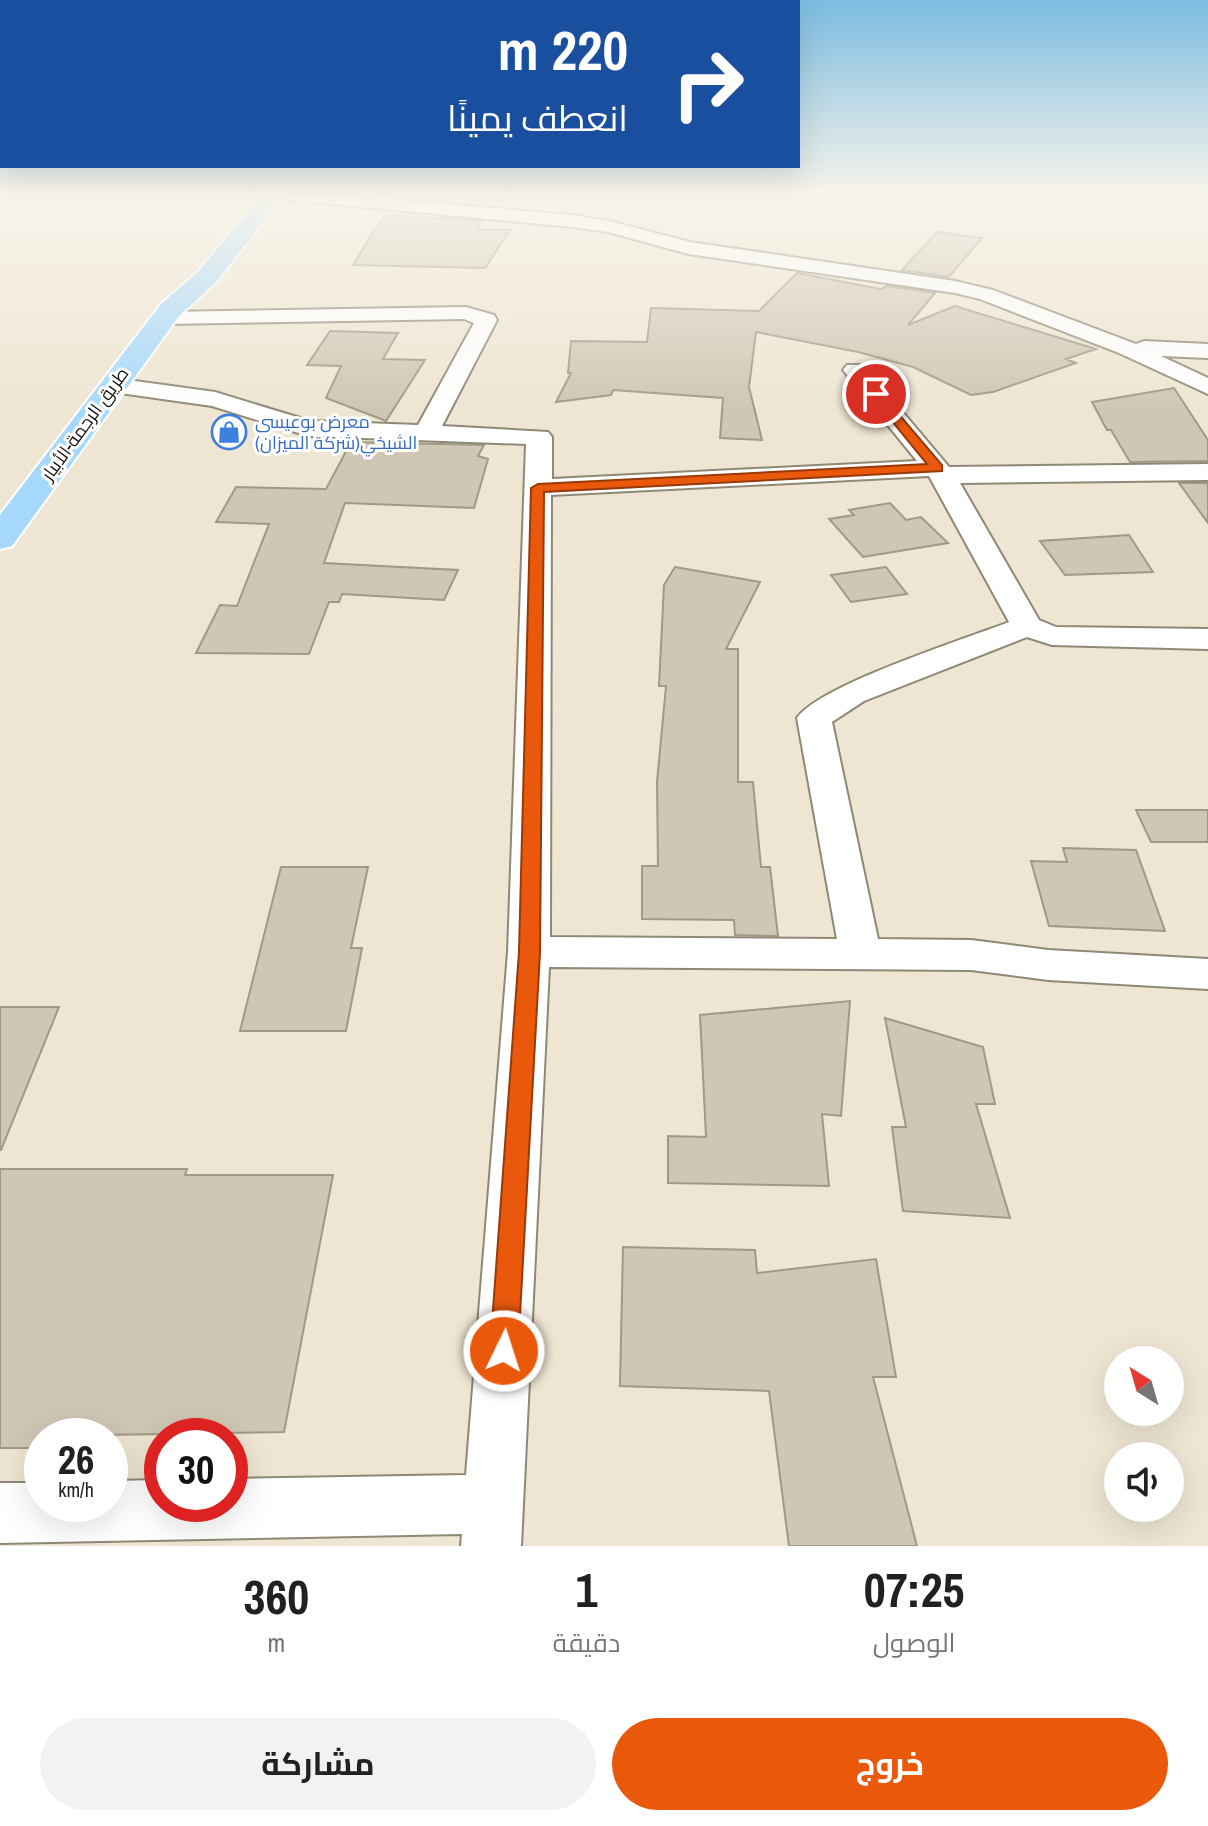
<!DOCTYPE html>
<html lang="ar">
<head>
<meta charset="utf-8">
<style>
	body { margin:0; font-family:"Archivo Narrow",Cairo,sans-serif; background:#f2f2f2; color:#202124; direction:rtl; height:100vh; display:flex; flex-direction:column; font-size:30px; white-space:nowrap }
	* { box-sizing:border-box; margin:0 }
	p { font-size:26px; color:#757577 }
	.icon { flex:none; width:44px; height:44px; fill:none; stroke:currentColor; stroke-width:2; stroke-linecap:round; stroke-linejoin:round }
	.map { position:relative; height:1546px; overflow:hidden; direction:ltr }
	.details { display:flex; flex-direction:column; background:#fff; flex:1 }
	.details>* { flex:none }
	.hud { position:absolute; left:0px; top:0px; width:800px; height:168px; box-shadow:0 8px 32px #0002; direction:rtl; background:#1a4fa0; color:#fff; overflow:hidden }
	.needle { width:52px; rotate:323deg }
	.tools { position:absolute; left:1104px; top:1346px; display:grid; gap:16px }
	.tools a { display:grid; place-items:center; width:80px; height:80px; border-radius:50%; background:#fff; box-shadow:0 8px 32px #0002; font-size:40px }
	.speed { position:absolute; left:24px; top:1418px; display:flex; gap:16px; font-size:40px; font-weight:700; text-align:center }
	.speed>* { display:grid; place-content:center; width:104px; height:104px; border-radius:50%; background:#fff; box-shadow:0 8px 32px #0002; line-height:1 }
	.speed small { font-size:20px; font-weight:400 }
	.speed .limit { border:12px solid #d22; background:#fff; color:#111 }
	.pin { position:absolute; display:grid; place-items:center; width:68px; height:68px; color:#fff; margin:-34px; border:4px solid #fff; border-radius:50%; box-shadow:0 2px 8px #0007 }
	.me { position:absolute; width:88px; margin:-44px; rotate:4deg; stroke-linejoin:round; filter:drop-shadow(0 0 6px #0008) }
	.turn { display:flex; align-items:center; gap:28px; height:168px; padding:0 40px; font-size:36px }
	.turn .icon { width:104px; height:104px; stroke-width:2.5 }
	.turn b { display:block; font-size:56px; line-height:68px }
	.eta { display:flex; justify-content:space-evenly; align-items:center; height:136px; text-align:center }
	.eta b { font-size:48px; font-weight:700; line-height:56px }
	.primary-button { display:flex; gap:16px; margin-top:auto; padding:16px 40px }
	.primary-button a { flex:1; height:92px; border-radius:48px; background:#ea580c; color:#fff; font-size:32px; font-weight:700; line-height:92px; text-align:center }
	.primary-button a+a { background:#f2f2f2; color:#202124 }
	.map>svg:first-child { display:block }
</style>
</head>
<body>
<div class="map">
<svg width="1208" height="1546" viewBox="0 0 1208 1546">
	<rect width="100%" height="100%" fill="#eee6d2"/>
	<!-- building -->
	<path fill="#cfc7b3" stroke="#a09985" stroke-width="2" d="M 387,215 L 481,221 L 477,230 L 510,230 L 485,268 L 353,265 L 375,229 Z
		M 937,232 L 982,238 L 949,277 L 902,270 Z
		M 797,273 L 881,289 L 887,286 L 935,293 L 908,325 L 955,306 L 1096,349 L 1066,359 L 1076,363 L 993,392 L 971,395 L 913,367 L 858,352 L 756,332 L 749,387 L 762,440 L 720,438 L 723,398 L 613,390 L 611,395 L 556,402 L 571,373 L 568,373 L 571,341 L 647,342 L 651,308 L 759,311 Z
		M 330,331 L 398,333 L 383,359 L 425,360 L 386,421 L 326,398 L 341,366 L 307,365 Z
		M 1174,388 L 1208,440 L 1208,461 L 1130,462 L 1111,430 L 1107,430 L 1092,402 Z
		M 351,442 L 484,445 L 478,456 L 488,459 L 474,508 L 345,503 L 324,563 L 458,570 L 444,600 L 342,594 L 339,602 L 329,602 L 309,654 L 196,653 L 220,605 L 237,606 L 269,524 L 216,522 L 236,487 L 326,489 Z
		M 1179,483 L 1208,483 L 1208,523 Z
		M 890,503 L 906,520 L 921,517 L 948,543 L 863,557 L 829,519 L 854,515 L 849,510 Z
		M 1129,535 L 1153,572 L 1065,575 L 1040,541 Z
		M 675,567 L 760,582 L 726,649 L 738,649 L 738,782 L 753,782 L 761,867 L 770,867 L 778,936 L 735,935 L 734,920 L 642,919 L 642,866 L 658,866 L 657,782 L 666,686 L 659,686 L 664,585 Z
		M 886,567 L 907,594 L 851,602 L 831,575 Z
		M 1136,810 L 1208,810 L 1208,842 L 1151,842 Z
		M 1063,848 L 1136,850 L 1165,931 L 1049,926 L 1031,861 L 1067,862 Z
		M 281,867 L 368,867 L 351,948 L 362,948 L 346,1031 L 240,1031 Z
		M 850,1001 L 841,1116 L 822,1114 L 829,1186 L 668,1183 L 668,1136 L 706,1137 L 700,1015 Z
		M 0,1007 L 59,1007 L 1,1150 L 0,1150 Z
		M 885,1018 L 983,1047 L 995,1104 L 976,1104 L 1010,1218 L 903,1211 L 892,1127 L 906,1127 Z
		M 0,1169 L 187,1169 L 185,1175 L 333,1175 L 284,1432 L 42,1436 L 42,1448 L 0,1448 Z
		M 623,1247 L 755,1250 L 757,1273 L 876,1259 L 896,1377 L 873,1377 L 917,1546 L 789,1546 L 769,1391 L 620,1386 Z"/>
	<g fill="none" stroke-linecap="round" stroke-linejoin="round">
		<!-- minor casing -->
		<g stroke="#8f8875" stroke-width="4">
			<path id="minor" d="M 279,195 L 344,195 L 572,215 L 609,221 L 690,242 L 955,281 L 993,290 L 1136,344 L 1144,341 L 1208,344 L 1208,358 L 1161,356 L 1208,378 L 1208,394 L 1119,353 L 980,299 L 955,293 L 689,254 L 608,232 L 572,227 L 288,200 Z
				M 850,195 L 911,195 C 900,204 861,204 850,195 Z
				M 466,307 L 494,315 L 497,320 L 442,426 L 548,432 L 552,437 L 552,479 L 917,461 L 843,370 L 847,365 L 863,365 L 949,467 L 1208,464 L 1208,480 L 960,483 L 1039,620 L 1056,627 L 1208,629 L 1208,649 L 1052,645 L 1027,637 L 864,701 L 832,722 L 878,939 L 971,940 L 1048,950 L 1208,959 L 1208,989 L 1048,980 L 971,970 L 549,967 L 521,1546 L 461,1546 L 462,1534 L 0,1543 L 0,1483 L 42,1483 L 42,1504 L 110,1504 L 110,1481 L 162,1480 L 162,1504 L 230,1504 L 230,1479 L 466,1475 L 508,952 L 526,444 L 308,436 L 212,406 L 113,392 L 105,390 L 101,385 L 105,380 L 113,378 L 215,392 L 310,421 L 418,425 L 474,323 L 464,319 L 164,324 L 153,318 L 164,312 ZM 929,476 L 1009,622 C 965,639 820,685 797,718 L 837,939 L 550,937 L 551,495 Z"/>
		</g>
		<!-- trunk casing -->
		<g stroke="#fff" stroke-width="4">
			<path id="trunk" d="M 262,195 L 284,195 L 216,282 L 179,316 L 12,546 L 0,549 L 0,515 L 161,304 L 198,272 Z"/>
		</g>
		<!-- minor -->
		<use href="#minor" fill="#fff" fill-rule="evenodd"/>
		<!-- trunk -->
		<use href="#trunk" fill="#a6d8fe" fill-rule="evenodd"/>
	</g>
	<!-- sky -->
	<linearGradient id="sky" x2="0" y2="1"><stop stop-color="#7bbce0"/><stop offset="0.47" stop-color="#f7f4eb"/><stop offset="1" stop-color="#f7f4eb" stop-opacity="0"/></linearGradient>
	<rect width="1208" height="411" fill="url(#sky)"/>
	<!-- route -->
	<path fill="#ea580c" stroke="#983908" stroke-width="2" d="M 876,391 L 880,392 L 942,465 L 942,471 L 544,492 L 540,952 L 518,1351 L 514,1360 L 504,1364 L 494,1360 L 490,1351 L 519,952 L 531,488 L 538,484 L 927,464 L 870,394 Z"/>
	<!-- icons -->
	<defs>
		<g id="shop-ring" transform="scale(1.8)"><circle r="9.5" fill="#fff" stroke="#3f7fe0" stroke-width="1.5"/><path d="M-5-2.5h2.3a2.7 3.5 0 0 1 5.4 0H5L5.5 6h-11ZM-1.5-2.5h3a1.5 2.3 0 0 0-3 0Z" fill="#3f7fe0"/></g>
	</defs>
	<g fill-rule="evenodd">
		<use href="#shop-ring" x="229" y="432"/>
	</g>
	<g text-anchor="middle" stroke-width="6" stroke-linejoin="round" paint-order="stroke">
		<!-- far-shop labels -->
		<g font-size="18" fill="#366cbe" stroke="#fff" text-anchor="start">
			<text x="255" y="428">معرض بوعيسى<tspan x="255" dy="21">الشيخي(شركة الميزان)</tspan></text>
		</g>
		<!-- far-street labels -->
		<g font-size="18" fill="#17140d" stroke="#fff">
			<text transform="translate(85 424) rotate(-54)" y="6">طريق الرجمة-الأبيار</text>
		</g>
	</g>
</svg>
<div class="tools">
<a><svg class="needle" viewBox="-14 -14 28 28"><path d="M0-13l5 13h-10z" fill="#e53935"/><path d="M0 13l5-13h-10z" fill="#757577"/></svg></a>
<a><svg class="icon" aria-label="sound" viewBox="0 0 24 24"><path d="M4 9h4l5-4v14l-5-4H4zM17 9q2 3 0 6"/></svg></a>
</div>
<div class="speed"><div>26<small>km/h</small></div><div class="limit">30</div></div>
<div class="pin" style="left:876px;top:394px;background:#d93025"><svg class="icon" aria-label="arrive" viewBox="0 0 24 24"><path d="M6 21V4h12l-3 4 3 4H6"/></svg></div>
<svg class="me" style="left:504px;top:1351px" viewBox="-20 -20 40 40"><circle r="17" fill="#ea580c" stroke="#fff" stroke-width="3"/><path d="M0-11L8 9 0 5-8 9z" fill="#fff"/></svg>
<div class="hud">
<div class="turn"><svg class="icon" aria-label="right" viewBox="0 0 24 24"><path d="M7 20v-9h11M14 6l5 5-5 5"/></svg><div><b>220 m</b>انعطف يمينًا</div></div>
</div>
</div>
<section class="details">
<div class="eta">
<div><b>07:25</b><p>الوصول</p></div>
<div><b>1</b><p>دقيقة</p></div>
<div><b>360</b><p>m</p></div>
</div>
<div class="primary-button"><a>خروج</a><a>مشاركة</a></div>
</section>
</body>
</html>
